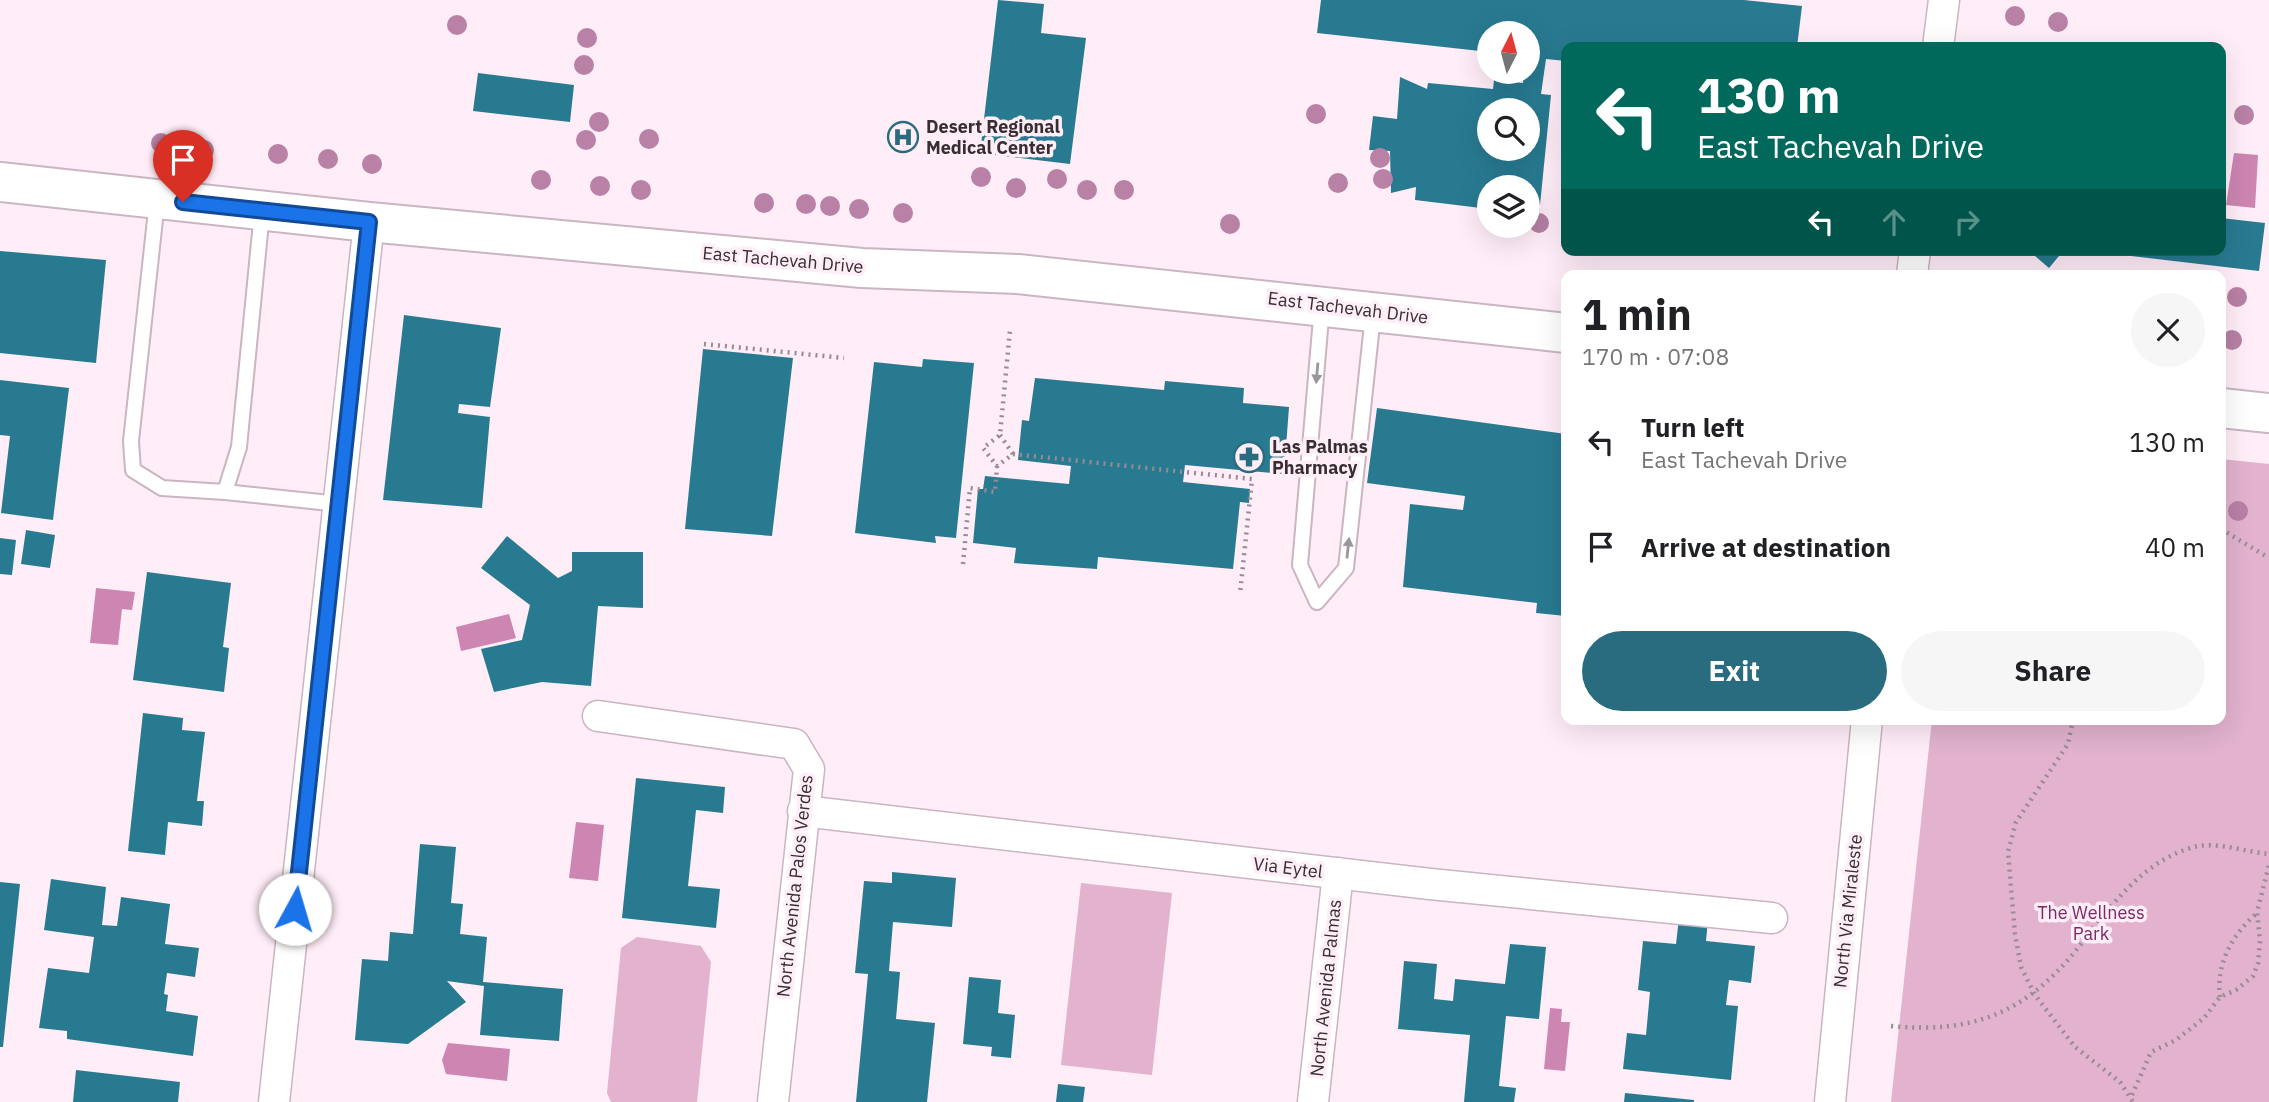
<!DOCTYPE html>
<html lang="en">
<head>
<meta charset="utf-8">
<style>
	body { margin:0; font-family:"IBM Plex Sans",sans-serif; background:#f6f6f6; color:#202124; height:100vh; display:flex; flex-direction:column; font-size:26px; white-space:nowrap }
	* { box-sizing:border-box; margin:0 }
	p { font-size:23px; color:#757577 }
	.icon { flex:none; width:38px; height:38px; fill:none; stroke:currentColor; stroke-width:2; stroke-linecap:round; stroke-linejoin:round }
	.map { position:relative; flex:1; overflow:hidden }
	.drawer { position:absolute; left:1561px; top:270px; width:665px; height:455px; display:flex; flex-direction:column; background:#fff; border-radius:14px; box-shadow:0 7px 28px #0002 }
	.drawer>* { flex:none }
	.banner { position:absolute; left:1561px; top:42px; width:665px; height:214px; border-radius:14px; box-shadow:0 7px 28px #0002; background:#00695c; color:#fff; overflow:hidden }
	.needle { width:46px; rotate:6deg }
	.controls { position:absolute; left:1477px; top:21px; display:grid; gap:14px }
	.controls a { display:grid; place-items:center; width:63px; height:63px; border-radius:50%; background:#fff; box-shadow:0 7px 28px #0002; font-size:35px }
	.pin { position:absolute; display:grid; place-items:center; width:60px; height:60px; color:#fff; margin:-72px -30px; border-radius:50% 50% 50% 0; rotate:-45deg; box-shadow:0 0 7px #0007 }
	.pin .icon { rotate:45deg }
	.me { position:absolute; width:77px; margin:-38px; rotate:6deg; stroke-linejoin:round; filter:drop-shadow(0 0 5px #0008) }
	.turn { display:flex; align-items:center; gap:24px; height:147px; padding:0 21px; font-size:32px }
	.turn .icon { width:91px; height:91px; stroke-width:2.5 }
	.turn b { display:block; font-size:49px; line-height:60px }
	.lanes { display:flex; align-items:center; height:66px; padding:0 21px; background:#0003; justify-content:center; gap:35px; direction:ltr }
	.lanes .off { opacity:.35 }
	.round { display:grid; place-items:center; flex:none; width:74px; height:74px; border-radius:37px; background:#f6f6f6 }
	.head { display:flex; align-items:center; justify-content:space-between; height:119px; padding:0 21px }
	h1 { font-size:42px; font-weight:800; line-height:52px }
	.button { display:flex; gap:14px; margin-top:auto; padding:14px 21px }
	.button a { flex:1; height:80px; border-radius:42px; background:#2a6c7f; color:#fff; font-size:28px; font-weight:800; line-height:80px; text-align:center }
	.button a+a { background:#f6f6f6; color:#202124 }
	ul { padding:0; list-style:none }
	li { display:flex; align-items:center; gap:21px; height:105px; padding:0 21px }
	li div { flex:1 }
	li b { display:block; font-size:26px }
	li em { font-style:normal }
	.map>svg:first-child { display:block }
</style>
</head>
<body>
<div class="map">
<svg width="2269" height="1102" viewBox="0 0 2269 1102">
	<rect width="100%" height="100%" fill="#ffedf7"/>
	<!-- green -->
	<path fill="#e2b2ce" d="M 2221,459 L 2269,464 L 2269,1102 L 1891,1102 L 1932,719 L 2221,719 Z
		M 1081,883 L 1172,893 L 1152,1075 L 1061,1065 Z
		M 637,937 L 701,946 L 711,962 L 697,1102 L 611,1102 L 607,1093 L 621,948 Z"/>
	<!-- water -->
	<path fill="#cd85b2" d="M 2234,153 L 2258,155 L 2255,208 L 2226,205 Z
		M 96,588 L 135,592 L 132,610 L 122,609 L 118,645 L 90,643 Z
		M 509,614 L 516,638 L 461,651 L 456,627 Z
		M 576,822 L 604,825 L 598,881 L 569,878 Z
		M 1550,1008 L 1562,1009 L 1561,1022 L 1570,1022 L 1565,1071 L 1544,1069 Z
		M 448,1043 L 510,1049 L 507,1081 L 446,1074 L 442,1060 Z"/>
	<!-- building -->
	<path fill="#287a91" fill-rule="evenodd" d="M 998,0 L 1044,4 L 1041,33 L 1086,38 L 1070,164 L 980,153 Z
		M 1321,0 L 1744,0 L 1802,6 L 1797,47 L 1566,47 L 1566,61 L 1546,59 L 1541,94 L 1551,95 L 1539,215 L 1528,213 L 1528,187 L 1489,187 L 1489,209 L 1415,200 L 1416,187 L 1391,193 L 1390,151 L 1369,150 L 1373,116 L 1397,119 L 1400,77 L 1427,89 L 1428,83 L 1493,89 L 1494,80 L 1523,83 L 1524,72 L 1528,72 L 1528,33 L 1489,33 L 1489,52 L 1317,33 ZM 1489,110 L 1528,110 L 1528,149 L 1489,149 Z
		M 478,73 L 574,85 L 570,122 L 473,111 Z
		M 2221,218 L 2265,223 L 2259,271 L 2097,252 L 2221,250 Z
		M 2028,250 L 2064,250 L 2049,268 Z
		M 0,251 L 106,260 L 96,363 L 0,353 Z
		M 404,315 L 501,328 L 490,407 L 459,404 L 458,413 L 490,417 L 482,508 L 383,500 Z
		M 703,349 L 793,358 L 772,536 L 685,529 Z
		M 923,359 L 974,363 L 956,538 L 935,536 L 936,543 L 855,533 L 874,362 L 922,367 Z
		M 1035,378 L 1164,390 L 1165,381 L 1244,388 L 1243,403 L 1289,407 L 1284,474 L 1185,465 L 1183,482 L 1250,489 L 1249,503 L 1240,502 L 1233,569 L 1098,557 L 1097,569 L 1014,563 L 1016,548 L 973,543 L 978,489 L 983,489 L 985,476 L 1069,484 L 1071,466 L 1018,460 L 1022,420 L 1029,421 Z
		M 0,380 L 69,388 L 53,520 L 1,513 L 10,436 L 0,435 Z
		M 1377,408 L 1566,434 L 1566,517 L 1562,536 L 1566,537 L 1566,616 L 1536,613 L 1537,603 L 1403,587 L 1410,504 L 1463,510 L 1465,496 L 1367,483 Z
		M 26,530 L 55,535 L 50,568 L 21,564 Z
		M 507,536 L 558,578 L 572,571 L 572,552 L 643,552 L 643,608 L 598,606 L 591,686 L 542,682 L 494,692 L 481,649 L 522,640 L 530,605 L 481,568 Z
		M 0,538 L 16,540 L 12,575 L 0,574 Z
		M 147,572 L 231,583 L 223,647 L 229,648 L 224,692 L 133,680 Z
		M 143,713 L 183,718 L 182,730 L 205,732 L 197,801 L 204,801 L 202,826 L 168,822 L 165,855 L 128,851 Z
		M 636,778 L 725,787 L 723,813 L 696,810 L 688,886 L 720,889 L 716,928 L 622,918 Z
		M 420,844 L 456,847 L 451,903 L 463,904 L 460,934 L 487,937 L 483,982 L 563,989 L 559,1041 L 480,1035 L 484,986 L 447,981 L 466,1002 L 408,1044 L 355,1040 L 362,959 L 388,961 L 390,932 L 413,934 Z
		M 892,872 L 956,878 L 952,927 L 893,922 L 889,971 L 900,972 L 896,1019 L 935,1023 L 927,1102 L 856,1102 L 868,974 L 855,973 L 864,881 L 892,883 Z
		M 51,879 L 106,887 L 102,925 L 117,926 L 121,897 L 170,904 L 165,944 L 199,948 L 195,977 L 167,973 L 164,994 L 168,995 L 166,1011 L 198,1016 L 193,1056 L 67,1039 L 67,1031 L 39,1028 L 48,968 L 89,973 L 94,937 L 44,930 Z
		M 0,882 L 20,884 L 3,1047 L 0,1047 Z
		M 1679,918 L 1708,920 L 1706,941 L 1755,946 L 1751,983 L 1729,980 L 1726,1005 L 1738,1006 L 1731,1080 L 1623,1069 L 1627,1033 L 1646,1035 L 1650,992 L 1638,990 L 1643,941 L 1676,944 Z
		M 1510,944 L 1546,947 L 1539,1019 L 1506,1016 L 1499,1086 L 1516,1088 L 1514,1102 L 1464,1102 L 1470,1035 L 1398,1029 L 1404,961 L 1437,964 L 1434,999 L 1453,1001 L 1455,979 L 1505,984 Z
		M 969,977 L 1001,980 L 998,1013 L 1015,1015 L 1011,1058 L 991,1056 L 992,1047 L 963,1044 Z
		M 76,1070 L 180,1082 L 178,1102 L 73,1102 Z
		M 1058,1084 L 1085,1087 L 1083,1102 L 1056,1102 Z
		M 1625,1093 L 1694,1100 L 1694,1102 L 1624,1102 Z"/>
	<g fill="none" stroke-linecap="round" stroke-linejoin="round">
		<!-- lane casing -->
		<g stroke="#cab5c1" stroke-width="18">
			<path id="lane" d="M 157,201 L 131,441 L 133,470 L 162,488 L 225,492 L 239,447 L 262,212
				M 1322,306 L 1300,565 L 1317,602 L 1346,568 L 1373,315
				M 225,492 L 339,504"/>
		</g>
		<!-- street casing -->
		<g stroke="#cab5c1" stroke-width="33">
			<path id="street" d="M 1938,47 L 1944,0
				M 1912,275 L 1915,250
				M 598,716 L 794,744 L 809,769 L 773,1102
				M 803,811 L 1430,884 L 1772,918
				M 274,1102 L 369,222
				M 1313,1102 L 1338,873
				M 1830,1102 L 1867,719"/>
		</g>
		<!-- secondary casing -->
		<g stroke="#cab5c1" stroke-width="42">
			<path id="secondary" d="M 0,182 L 369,222 L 862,268 L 1018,274 L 1566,333
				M 2221,408 L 2269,413"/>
		</g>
		<!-- path -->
		<path stroke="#988b93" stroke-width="4.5" stroke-dasharray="2 5" stroke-linecap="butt" d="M 704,344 L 844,358
			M 1000,435 L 1013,454 L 997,466 L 983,448 L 1000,435 L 1010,330
			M 1013,454 L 1252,479 L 1240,594
			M 2221,529 L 2269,558
			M 963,564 L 970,488 L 995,492 L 997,466
			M 2073,719 L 2068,744 L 2016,822 L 2008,852 L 2015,934 L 2021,967 L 2035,995 L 2075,1047 L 2120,1082 L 2133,1102
			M 2220,997 C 2216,963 2232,935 2257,913
			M 1891,1026 C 1972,1034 2026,1013 2077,949 C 2109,909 2139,864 2190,848 C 2214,840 2245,852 2269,854
			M 2132,1095 L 2151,1052 L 2176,1040 L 2204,1018 L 2220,997 L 2236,990 L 2253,976 L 2258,963 L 2260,941 L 2257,912 L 2269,865"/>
		<!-- lane -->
		<use href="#lane" stroke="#fff" stroke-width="14"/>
		<!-- street -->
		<use href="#street" stroke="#fff" stroke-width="30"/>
		<!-- secondary -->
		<use href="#secondary" stroke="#fff" stroke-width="38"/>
	</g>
	<!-- trees -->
	<g fill="#b881a5">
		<circle cx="2015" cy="16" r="10"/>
		<circle cx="2058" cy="22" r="10"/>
		<circle cx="457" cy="25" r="10"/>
		<circle cx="587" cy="38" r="10"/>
		<circle cx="584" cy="65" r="10"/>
		<circle cx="1316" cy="114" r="10"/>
		<circle cx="2244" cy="115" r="10"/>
		<circle cx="599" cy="122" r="10"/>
		<circle cx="649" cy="139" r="10"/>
		<circle cx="586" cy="140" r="10"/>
		<circle cx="161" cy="143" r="10"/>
		<circle cx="204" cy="150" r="10"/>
		<circle cx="278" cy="154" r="10"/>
		<circle cx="1380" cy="158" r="10"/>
		<circle cx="328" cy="159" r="10"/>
		<circle cx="372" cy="164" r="10"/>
		<circle cx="981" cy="177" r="10"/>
		<circle cx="1057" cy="179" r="10"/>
		<circle cx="1383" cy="179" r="10"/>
		<circle cx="541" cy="180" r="10"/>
		<circle cx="1338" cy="183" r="10"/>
		<circle cx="600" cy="186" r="10"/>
		<circle cx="1016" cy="188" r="10"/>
		<circle cx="641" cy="190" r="10"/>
		<circle cx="1087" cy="190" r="10"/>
		<circle cx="1124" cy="190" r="10"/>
		<circle cx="764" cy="203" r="10"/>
		<circle cx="806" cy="204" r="10"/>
		<circle cx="830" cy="206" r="10"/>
		<circle cx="859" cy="209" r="10"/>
		<circle cx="903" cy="213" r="10"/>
		<circle cx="1539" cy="223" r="10"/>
		<circle cx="1230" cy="224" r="10"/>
		<circle cx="2237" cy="297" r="10"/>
		<circle cx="2232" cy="340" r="10"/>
		<circle cx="2238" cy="511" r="10"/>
	</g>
	<!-- one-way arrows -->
	<defs><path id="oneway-solid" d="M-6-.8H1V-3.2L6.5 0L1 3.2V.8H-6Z" transform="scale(1.75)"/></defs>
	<g fill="#9a9699">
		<use href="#oneway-solid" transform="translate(1317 373) rotate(95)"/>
		<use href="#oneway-solid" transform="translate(1348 548) rotate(-84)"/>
	</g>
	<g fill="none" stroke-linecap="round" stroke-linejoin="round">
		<!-- route casing -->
		<g stroke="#114b97" stroke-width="18">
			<path id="route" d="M 183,202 L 369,222 L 295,909"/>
		</g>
		<!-- route -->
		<use href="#route" stroke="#1a73e8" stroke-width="12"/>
	</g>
	<!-- icons -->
	<defs>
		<g id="hospital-ring" transform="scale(1.575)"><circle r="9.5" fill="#ffedf7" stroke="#2a6c7f" stroke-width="1.5"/><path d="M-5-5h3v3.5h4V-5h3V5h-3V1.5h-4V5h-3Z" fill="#2a6c7f"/></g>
		<g id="pharmacy-ring" transform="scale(1.575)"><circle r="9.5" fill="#ffedf7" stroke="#2a6c7f" stroke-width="1.5"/><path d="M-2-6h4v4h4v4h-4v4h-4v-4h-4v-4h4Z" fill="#2a6c7f"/></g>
	</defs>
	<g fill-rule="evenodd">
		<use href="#hospital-ring" x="903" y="137"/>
		<use href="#pharmacy-ring" x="1249" y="457"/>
	</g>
	<g text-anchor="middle" stroke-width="7" stroke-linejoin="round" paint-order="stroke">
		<!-- poi labels -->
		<g font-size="18" font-weight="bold" fill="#362e33" stroke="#ffedf7" text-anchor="start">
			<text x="926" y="133">Desert Regional<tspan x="926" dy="21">Medical Center</tspan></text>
			<text x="1272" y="453">Las Palmas<tspan x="1272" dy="21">Pharmacy</tspan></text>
		</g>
		<!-- street labels -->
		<g font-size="18" fill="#362e33" stroke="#ffedf7">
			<text transform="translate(783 260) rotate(5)" y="6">East Tachevah Drive</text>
			<text transform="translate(1348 308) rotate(7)" y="6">East Tachevah Drive</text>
			<text transform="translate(1288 868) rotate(7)" y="6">Via Eytel</text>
			<text transform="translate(795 886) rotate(-84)" y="6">North Avenida Palos Verdes</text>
			<text transform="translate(1848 911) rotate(-84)" y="6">North Via Miraleste</text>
			<text transform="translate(1326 988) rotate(-84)" y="6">North Avenida Palmas</text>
		</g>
		<!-- park labels -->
		<g font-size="18" fill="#7d2862" stroke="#ffedf7">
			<text x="2091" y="919">The Wellness<tspan x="2091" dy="21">Park</tspan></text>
		</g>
	</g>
</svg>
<div class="controls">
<a><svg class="needle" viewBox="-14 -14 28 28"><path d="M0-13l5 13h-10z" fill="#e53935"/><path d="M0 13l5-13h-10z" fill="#757577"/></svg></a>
<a><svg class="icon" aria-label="search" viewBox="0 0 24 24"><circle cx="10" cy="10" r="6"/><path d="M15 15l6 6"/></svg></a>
<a><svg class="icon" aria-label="layers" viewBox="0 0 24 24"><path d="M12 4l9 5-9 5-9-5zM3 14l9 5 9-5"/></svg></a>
</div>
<div class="pin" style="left:183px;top:202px;background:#d93025"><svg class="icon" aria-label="arrive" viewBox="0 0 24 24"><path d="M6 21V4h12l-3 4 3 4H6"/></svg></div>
<svg class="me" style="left:295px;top:909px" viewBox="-20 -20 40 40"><circle r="19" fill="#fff"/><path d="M0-13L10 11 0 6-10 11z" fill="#1a73e8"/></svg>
<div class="banner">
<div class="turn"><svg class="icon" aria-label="left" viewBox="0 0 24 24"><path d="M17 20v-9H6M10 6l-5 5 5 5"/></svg><div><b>130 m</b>East Tachevah Drive</div></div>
<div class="lanes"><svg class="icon" aria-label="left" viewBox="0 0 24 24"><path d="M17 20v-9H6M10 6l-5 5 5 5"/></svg><svg class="icon off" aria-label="ahead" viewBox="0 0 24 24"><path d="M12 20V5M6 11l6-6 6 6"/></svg><svg class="icon off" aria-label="right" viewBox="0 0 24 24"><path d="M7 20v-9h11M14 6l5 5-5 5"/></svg></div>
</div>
<section class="drawer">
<div class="head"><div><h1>1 min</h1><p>170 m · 07:08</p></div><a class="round"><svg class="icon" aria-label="close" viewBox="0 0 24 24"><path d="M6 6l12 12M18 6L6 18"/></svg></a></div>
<ul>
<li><svg class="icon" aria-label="left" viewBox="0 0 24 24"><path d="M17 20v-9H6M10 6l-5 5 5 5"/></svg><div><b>Turn left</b><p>East Tachevah Drive</p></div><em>130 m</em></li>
<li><svg class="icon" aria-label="arrive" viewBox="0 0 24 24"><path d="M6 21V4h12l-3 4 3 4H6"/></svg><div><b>Arrive at destination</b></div><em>40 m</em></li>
</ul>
<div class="button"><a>Exit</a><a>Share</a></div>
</section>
</div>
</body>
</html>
